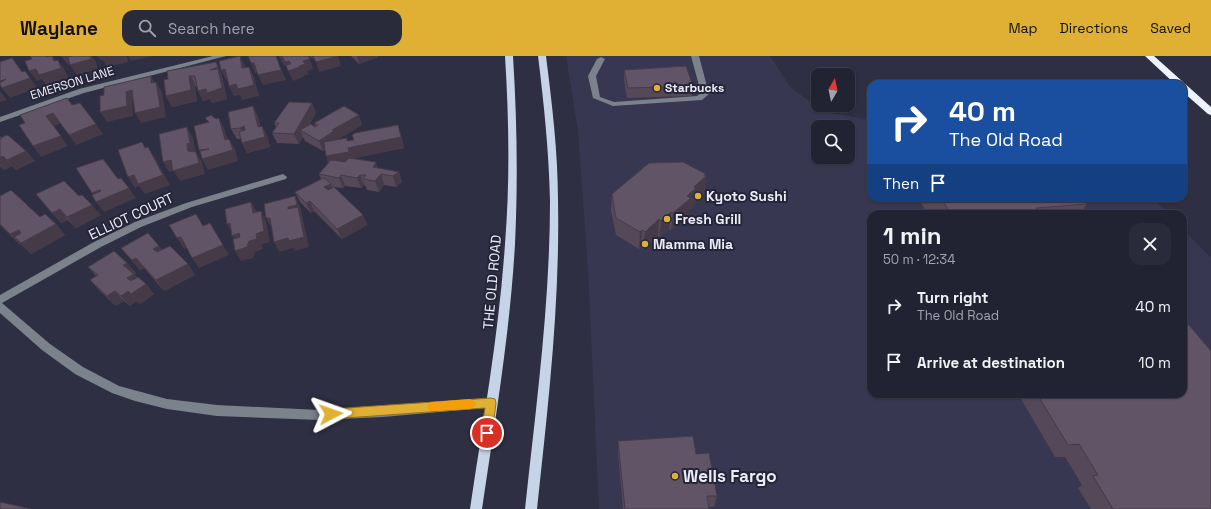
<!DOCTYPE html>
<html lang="en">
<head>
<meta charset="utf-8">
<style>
	body { margin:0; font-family:"Space Grotesk",sans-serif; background:#2a2b3a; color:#f1f3f6; height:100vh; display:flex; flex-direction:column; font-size:15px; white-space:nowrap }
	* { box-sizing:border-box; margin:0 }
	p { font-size:13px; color:#a2a4ac }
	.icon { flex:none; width:22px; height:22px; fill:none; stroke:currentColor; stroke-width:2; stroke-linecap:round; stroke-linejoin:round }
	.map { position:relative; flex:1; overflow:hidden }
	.sheet { position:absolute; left:867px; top:154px; width:320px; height:188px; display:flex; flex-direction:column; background:#222332; border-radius:12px; box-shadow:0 1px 3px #0004,0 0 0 1px #3f404d }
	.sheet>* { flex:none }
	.hud { position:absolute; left:867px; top:24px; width:320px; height:122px; border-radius:12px; box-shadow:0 1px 3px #0004,0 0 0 1px #3f404d; background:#1a4fa0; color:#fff; overflow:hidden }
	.needle { width:26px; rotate:9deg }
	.controls { position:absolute; left:811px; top:12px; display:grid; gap:8px }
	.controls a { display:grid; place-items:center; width:44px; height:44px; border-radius:8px; background:#222332; box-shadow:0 1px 3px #0004,0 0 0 1px #3f404d; font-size:20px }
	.pin { position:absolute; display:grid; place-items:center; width:34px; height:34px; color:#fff; margin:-17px; border:2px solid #fff; border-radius:50%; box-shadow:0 1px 4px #0007 }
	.me { position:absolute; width:44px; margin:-22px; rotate:86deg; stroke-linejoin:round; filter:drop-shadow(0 0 3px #0008) }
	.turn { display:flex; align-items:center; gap:14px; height:84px; padding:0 16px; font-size:18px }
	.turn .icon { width:52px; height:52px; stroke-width:2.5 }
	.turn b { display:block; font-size:28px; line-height:34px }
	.then { display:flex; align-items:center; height:38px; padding:0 16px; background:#0003; gap:8px; font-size:15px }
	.round { display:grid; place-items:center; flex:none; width:42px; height:42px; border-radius:12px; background:#2a2b3a }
	.overview { display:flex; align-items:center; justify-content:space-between; height:68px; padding:0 16px }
	h1 { font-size:24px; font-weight:700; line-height:30px }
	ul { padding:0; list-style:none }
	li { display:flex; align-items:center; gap:12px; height:56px; padding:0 16px }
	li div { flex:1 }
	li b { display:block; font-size:15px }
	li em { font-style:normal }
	header { display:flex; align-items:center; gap:24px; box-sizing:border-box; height:56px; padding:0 20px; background:#dfb033; color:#111 }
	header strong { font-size:19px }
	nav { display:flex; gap:22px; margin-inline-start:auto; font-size:14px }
	.search { width:280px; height:36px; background:#2a2b3a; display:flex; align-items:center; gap:10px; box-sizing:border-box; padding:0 14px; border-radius:12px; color:#a2a4ac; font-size:15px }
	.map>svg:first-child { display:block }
</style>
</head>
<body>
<header>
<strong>Waylane</strong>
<div class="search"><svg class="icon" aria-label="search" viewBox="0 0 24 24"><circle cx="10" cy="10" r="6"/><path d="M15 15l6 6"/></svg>Search here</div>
<nav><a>Map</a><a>Directions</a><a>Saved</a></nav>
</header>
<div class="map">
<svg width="1211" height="453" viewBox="0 0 1211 453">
	<rect width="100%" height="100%" fill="#2e2f42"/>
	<!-- built -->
	<path fill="#373751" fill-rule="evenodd" d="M 566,0 L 770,0 L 791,32 L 825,56 L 871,64 L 871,142 L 1153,142 L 1168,158 L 871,158 L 871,338 L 1183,338 L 1183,173 L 1211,202 L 1211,453 L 599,453 L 588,213 L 578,75 ZM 818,71 L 848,71 L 848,101 L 818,101 Z"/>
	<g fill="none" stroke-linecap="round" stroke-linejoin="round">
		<!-- minor -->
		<path fill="#7b828b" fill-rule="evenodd" d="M 213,0 L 226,0 L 84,37 L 0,66 L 0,61 L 79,33 Z
			M 691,0 L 699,0 L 709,38 L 702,44 L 613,50 L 593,42 L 588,20 L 597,3 L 601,1 L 605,3 L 596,20 L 600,41 L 614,46 L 697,40 L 701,37 Z
			M 283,118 L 287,121 L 286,123 L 192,151 L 141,171 L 101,191 L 2,247 L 50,288 L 83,311 L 119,330 L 167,343 L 217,349 L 319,354 L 491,342 L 495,343 L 497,347 L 495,351 L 383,361 L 319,364 L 217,360 L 167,353 L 135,345 L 112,337 L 75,318 L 42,294 L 0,257 L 0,239 L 94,186 L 135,166 L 186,147 Z"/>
		<!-- major -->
		<path fill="#c5d4e6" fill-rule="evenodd" d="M 505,0 L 513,0 C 517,63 518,125 515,188 C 510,277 495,365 482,453 L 470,453 C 483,365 499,277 505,188 C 510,126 509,63 505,0 Z
			M 538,0 L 546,0 C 552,48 558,96 558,145 C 560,248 548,351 537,453 L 525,453 C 536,351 550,248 550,145 C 549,97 544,48 538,0 Z"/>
		<!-- highway -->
		<path fill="#ecf3fc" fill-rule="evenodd" d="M 1145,0 L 1154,0 L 1211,51 L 1211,59 L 1208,58 L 1183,36 L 1183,28 L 1175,28 Z"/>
	</g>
	<!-- wall -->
	<path fill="#544859" d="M 351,0 L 378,0 L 378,1 L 359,8 Z
		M 624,14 L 693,30 L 692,40 L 627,42 L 624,24 Z
		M 221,16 L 227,43 L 212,47 L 210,43 L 203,45 L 198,35 L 196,30 L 195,31 L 197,45 L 172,51 L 166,40 L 164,24 Z
		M 312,47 L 316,57 L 309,69 L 315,70 L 314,67 L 362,69 L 337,84 L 348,85 L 354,84 L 352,79 L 401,79 L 404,92 L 353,102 L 378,112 L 399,116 L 402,126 L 396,131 L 384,129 L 379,136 L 367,134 L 365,129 L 364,129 L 361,132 L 345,130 L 343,132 L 334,131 L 363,159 L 367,169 L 342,183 L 314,155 L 311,157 L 300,146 L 295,136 L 321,123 L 319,118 L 328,107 L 325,94 L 323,95 L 305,85 L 303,81 L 299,88 L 277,87 L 272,77 L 276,71 L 274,67 Z
		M 253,50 L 258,61 L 260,70 L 262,70 L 267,80 L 270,91 L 247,97 L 241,83 L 237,83 L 231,73 Z
		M 0,80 L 2,82 L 26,95 L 35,105 L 16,114 L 12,110 L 4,114 L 0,110 Z
		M 706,118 L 706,120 L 704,138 L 695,145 L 694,149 L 689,154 L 688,159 L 671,174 L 669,173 L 659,182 L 658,181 L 643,193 L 641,191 L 639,193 L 616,179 L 611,155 L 612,138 Z
		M 36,138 L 79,140 L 101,159 L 76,172 L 68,164 L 61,167 Z
		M 0,140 L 56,168 L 65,179 L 31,198 L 21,188 L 20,189 L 0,169 Z
		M 918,142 L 1082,142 L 1087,148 L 1080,158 L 934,158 L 934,157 L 927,157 Z
		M 159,190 L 162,194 L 188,208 L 195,219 L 164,235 L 144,212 L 140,214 L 121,192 Z
		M 127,207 L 136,217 L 134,218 L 137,222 L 146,228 L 154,238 L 140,248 L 137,245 L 130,250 L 124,245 L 116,250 L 99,234 L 90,224 L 96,220 L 88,211 Z
		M 1025,338 L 1183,338 L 1211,453 L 1091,453 L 1078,432 L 1082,429 L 1065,401 L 1055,401 L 1021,343 Z
		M 618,385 L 696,398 L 717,440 L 714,451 L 709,451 L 709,453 L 623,453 L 618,397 Z"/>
	<!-- shaded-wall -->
	<path fill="#453b48" d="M 46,0 L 53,0 L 60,12 L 58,4 L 65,14 L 68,22 L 46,29 L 42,23 L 37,25 L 29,15 L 36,13 Z
		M 61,0 L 74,0 L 78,7 L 68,9 Z
		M 88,0 L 92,0 L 96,6 L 98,13 L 77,19 L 70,9 Z
		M 97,0 L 127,0 L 128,6 L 107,11 L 103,4 L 100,4 Z
		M 128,0 L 153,0 L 131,5 Z
		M 240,0 L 245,10 L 247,22 L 242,12 Z
		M 276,0 L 286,24 L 263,29 L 258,19 Z
		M 279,0 L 282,0 L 289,5 L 299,10 L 303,5 L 310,3 L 313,13 L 307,15 L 309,18 L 303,20 L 304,21 L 293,25 L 286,10 L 284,10 Z
		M 309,0 L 313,0 L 314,2 L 310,3 Z
		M 338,0 L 341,10 L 319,16 L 316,6 Z
		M 357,0 L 378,0 L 378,1 L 359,8 Z
		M 216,6 L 221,16 L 227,43 L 212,47 L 210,43 L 203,45 L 198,35 L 210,14 Z
		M 251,7 L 254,7 L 259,17 L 255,17 Z
		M 249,11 L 254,21 L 259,40 L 242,44 L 240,39 L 234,40 L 229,30 Z
		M 225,13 L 230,23 L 226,24 L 221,14 Z
		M 25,15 L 37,32 L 10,42 L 2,32 L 0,28 L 0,25 L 6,23 L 27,23 Z
		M 151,20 L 157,30 L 151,27 Z
		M 189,20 L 191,20 L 196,30 L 195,31 L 197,45 L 172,51 L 166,40 Z
		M 156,26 L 162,36 L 166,61 L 141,67 L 135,57 Z
		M 132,34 L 138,45 L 132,46 L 133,60 L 107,66 L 100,56 L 126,36 Z
		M 0,35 L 7,44 L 0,46 Z
		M 312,47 L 316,57 L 305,77 L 300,74 L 303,81 L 299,88 L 294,78 Z
		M 253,50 L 258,61 L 263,81 L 258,71 Z
		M 53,57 L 61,67 L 54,70 L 68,90 L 41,101 L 33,90 L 46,60 Z
		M 359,59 L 362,69 L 337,84 L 338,85 L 323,95 L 319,85 L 332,74 Z
		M 219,62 L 224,72 L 231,94 L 225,84 Z
		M 96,68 L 103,78 L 76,89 L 69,79 Z
		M 398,69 L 404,92 L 352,103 L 352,106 L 330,110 L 326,100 L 347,85 L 347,82 L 350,92 Z
		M 244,70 L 249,80 L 245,83 L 240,72 Z
		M 262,70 L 267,80 L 270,91 L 247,97 L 242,87 Z
		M 187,71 L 193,82 L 196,97 L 188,95 L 187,88 Z
		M 229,83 L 235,93 L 238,105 L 208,114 L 202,103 L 204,103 L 199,94 Z
		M 148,91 L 155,102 L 170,129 L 145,138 L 139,130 L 135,132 L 128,121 Z
		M 26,95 L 35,105 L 16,114 L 7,104 Z
		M 196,96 L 202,106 L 205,118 L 180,125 L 174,115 L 169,116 L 163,106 Z
		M 3,100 L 12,110 L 4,114 L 0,109 L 0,101 Z
		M 376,106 L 379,117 L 373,111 Z
		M 399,116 L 402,126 L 396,131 L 393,120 Z
		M 381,118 L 384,129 L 379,136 L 375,125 Z
		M 706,118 L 705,121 L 706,120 L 704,138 L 695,145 L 694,149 L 689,154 L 688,159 L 671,174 L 673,157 L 687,140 L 694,131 Z
		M 341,119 L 345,130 L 343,132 L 339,122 Z
		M 360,119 L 364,129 L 361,132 L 357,122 Z
		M 331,128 L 335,138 L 329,142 L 324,131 Z
		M 129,132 L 136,142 L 104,156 L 96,146 L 98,145 L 92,137 L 100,134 Z
		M 295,140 L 300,150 L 309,191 L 295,195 L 293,192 L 279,196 L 274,186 L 288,151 Z
		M 310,145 L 314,155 L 311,157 L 306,147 Z
		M 251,146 L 257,156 L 253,157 Z
		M 92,149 L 101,159 L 76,172 L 67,161 Z
		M 60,153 L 68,164 L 61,167 L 52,157 Z
		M 261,155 L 266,165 L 270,186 L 262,188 L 263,193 L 255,196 L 253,202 L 241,205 L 235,195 L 249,185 L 256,178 Z
		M 671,156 L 669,173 L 659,182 L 661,165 Z
		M 363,159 L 367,169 L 342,183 L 337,173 Z
		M 266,162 L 270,162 L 272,173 Z
		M 659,163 L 658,181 L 643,193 L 645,176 Z
		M 210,167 L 229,199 L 199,212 L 192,202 Z
		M 230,167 L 233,178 L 227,168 Z
		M 56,168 L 65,179 L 31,198 L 14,181 L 21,188 L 20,189 L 10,178 L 19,174 Z
		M 642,174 L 641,191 L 639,193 L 640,176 Z
		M 239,177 L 245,188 L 239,190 L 232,180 Z
		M 181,181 L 188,191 L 184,193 L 177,182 Z
		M 159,190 L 167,200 L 161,203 L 153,193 Z
		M 136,202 L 144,212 L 140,214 L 132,204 Z
		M 127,207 L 136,217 L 131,219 L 123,209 Z
		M 188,208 L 195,219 L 164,235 L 156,224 Z
		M 134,218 L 142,228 L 136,233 L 127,222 Z
		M 146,228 L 154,238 L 140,248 L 131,238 Z
		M 115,235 L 124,245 L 116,250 L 107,240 Z
		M 128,235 L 137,245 L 130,250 L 121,240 Z"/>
	<!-- building -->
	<path fill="#625467" stroke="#453b48" d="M 30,0 L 46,0 L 46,1 L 52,0 L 54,5 L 58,4 L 61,12 L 39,19 L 36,13 L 29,15 L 25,5 L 32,3 Z
		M 73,0 L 90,0 L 91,3 L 70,9 L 68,1 Z
		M 240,0 L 242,12 L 249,11 L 254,29 L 238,33 L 236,28 L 229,30 L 225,13 L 221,14 L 219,5 Z
		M 248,0 L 276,0 L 281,14 L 258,19 L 254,7 L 251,7 Z
		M 282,0 L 308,0 L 310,3 L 303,5 L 305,8 L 299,10 L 300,11 L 288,15 L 286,9 L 291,8 L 289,5 L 285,6 Z
		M 313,0 L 338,0 L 316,6 Z
		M 12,2 L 22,16 L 25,15 L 30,22 L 2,32 L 0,29 L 0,27 L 6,23 L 0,25 L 0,6 Z
		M 216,6 L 218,11 L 210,14 L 218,13 L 222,32 L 207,37 L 206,33 L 198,35 L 195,20 L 189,20 L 191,34 L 166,40 L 164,24 L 168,23 L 167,15 Z
		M 686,10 L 693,30 L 628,32 L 624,14 Z
		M 151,20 L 151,27 L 156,26 L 160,51 L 135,57 L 132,34 L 126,36 L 127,50 L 100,56 L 100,40 L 104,39 L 104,31 Z
		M 67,42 L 72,49 L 80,47 L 96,68 L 69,79 L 53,57 L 46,60 L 61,80 L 33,90 L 19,69 L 25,67 L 20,59 Z
		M 289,46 L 312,47 L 294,78 L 272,77 L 279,67 L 274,67 Z
		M 253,50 L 258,71 L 262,70 L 265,81 L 242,87 L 239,76 L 245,74 L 244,70 L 240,72 L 231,73 L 228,56 Z
		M 344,50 L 359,59 L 332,74 L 334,75 L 319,85 L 300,74 L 311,68 L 315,71 L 318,69 L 314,67 Z
		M 211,59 L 216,63 L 219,62 L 225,84 L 229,83 L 233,94 L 202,103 L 200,95 L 209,93 L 199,94 L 194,70 L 209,66 L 205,62 Z
		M 398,69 L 401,81 L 348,92 L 349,96 L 326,100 L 324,86 L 347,82 L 347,85 L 354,84 L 352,79 L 355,77 Z
		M 187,71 L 190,87 L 187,88 L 188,95 L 196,96 L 199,107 L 173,115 L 171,104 L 163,106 L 159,78 Z
		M 6,79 L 9,80 L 26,95 L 7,104 L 3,100 L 0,101 L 0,83 Z
		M 142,86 L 145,92 L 148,91 L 163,119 L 138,128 L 134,119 L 128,121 L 118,94 Z
		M 349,102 L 376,106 L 373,111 L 399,116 L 393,120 L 381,118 L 375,125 L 363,123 L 366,119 L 360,119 L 357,122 L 341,119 L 339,122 L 319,118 L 331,104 L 345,106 Z
		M 103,103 L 118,123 L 121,122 L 129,132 L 96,146 L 92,139 L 101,135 L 100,134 L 92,137 L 76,112 Z
		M 683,106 L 706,118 L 704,119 L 706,120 L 694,131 L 696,132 L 687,140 L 691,142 L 673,157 L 671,156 L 661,165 L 659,163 L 645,176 L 642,174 L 640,176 L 616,162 L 612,138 L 649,107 Z
		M 324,122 L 331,128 L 324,131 L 328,134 L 334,131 L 363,159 L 337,173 L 310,145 L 306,147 L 295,136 Z
		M 64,125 L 79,140 L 82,139 L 92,149 L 67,161 L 60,153 L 52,157 L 36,138 Z
		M 11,134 L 40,161 L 45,158 L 56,168 L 21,187 L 14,181 L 21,177 L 19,174 L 10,178 L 0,168 L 0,140 Z
		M 295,140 L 297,149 L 288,151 L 288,153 L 298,151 L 304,181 L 289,185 L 288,182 L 274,186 L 270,162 L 266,162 L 264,148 Z
		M 934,142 L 1082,142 L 1087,148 L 1036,152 L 1041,158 L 951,158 L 941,142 L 935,143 Z
		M 251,146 L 253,157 L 261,155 L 264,175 L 256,178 L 257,183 L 249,185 L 247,191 L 235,195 L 233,183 L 240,181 L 239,177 L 232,180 L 230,167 L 227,168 L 225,153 Z
		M 196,158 L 203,170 L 210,167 L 223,189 L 192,202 L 181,181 L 177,182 L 169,169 Z
		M 148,177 L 159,190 L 153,193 L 157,196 L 170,190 L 188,208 L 156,224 L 136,202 L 132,204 L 121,192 Z
		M 114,195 L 127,207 L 123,209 L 134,218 L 127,222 L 131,225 L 138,221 L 146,228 L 131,238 L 128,235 L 121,240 L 115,235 L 107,240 L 90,224 L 98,219 L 88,211 Z
		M 1183,262 L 1211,295 L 1211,453 L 1113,453 L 1093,420 L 1098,419 L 1079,388 L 1068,389 L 1037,338 L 1183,338 Z
		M 693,380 L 696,398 L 709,397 L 717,440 L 707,440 L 709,453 L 625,453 L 618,385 Z
		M 0,446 L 31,453 L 0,453 Z"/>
	<!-- route -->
	<path fill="#dfb033" stroke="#917221" d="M 491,342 L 495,343 L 496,347 L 492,377 L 491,380 L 487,382 L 483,380 L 481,377 L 485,352 L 331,363 L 328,362 L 326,358 L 328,355 L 331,353 Z"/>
	<!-- slow -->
	<path fill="#f59e0b" d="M 470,343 L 474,345 L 476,348 L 474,351 L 470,353 L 432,355 L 429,354 L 427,351 L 429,347 L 432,346 Z"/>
	<!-- markers -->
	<g fill="#dfb033" stroke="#252538" stroke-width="1.5">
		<circle cx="657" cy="32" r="4"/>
		<circle cx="698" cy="140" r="4"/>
		<circle cx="667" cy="163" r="4"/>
		<circle cx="645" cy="188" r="4"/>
		<circle cx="675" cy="420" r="4"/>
	</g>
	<g text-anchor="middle" stroke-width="4" stroke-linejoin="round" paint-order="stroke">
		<!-- far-street labels -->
		<g font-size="12" fill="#ededfa" stroke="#252538">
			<text transform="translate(72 27) rotate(-17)" y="4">EMERSON LANE</text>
		</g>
		<!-- far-poi labels -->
		<g font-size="12" font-weight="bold" fill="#ededfa" stroke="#252538" text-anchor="start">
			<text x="665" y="36">Starbucks</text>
		</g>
		<!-- poi labels -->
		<g font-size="14" font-weight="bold" fill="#ededfa" stroke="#252538" text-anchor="start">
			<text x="706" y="145">Kyoto Sushi</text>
			<text x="675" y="168">Fresh Grill</text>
			<text x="653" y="193">Mamma Mia</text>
		</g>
		<!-- street labels -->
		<g font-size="14" fill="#ededfa" stroke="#252538">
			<text transform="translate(131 160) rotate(-25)" y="5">ELLIOT COURT</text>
			<text transform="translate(492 226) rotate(-85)" y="5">THE OLD ROAD</text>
		</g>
		<!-- near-poi labels -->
		<g font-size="17" font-weight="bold" fill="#ededfa" stroke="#252538" text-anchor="start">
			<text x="683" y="426">Wells Fargo</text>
		</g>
	</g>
</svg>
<div class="controls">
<a><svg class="needle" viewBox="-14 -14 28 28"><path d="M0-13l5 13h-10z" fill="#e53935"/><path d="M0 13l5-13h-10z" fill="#a2a4ac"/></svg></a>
<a><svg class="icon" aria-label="search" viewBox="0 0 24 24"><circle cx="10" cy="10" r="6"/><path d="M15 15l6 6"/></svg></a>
</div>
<div class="pin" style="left:487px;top:377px;background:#d93025"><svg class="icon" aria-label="arrive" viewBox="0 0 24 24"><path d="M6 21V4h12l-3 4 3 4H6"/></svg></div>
<svg class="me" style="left:331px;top:358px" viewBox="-20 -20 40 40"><path d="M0-17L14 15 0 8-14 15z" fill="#dfb033" stroke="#fff" stroke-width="4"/></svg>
<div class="hud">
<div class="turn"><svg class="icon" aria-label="right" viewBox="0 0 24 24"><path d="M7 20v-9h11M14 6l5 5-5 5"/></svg><div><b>40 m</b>The Old Road</div></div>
<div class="then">Then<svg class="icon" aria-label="arrive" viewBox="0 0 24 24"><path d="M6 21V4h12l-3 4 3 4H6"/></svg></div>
</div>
<section class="sheet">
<div class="overview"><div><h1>1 min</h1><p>50 m · 12:34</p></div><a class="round"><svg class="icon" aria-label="close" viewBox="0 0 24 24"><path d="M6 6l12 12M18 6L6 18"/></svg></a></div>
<ul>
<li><svg class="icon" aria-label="right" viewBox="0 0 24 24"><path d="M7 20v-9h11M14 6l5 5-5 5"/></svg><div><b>Turn right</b><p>The Old Road</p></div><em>40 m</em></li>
<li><svg class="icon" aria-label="arrive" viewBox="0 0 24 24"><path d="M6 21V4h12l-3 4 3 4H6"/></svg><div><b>Arrive at destination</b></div><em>10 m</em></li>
</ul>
</section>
</div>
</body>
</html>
